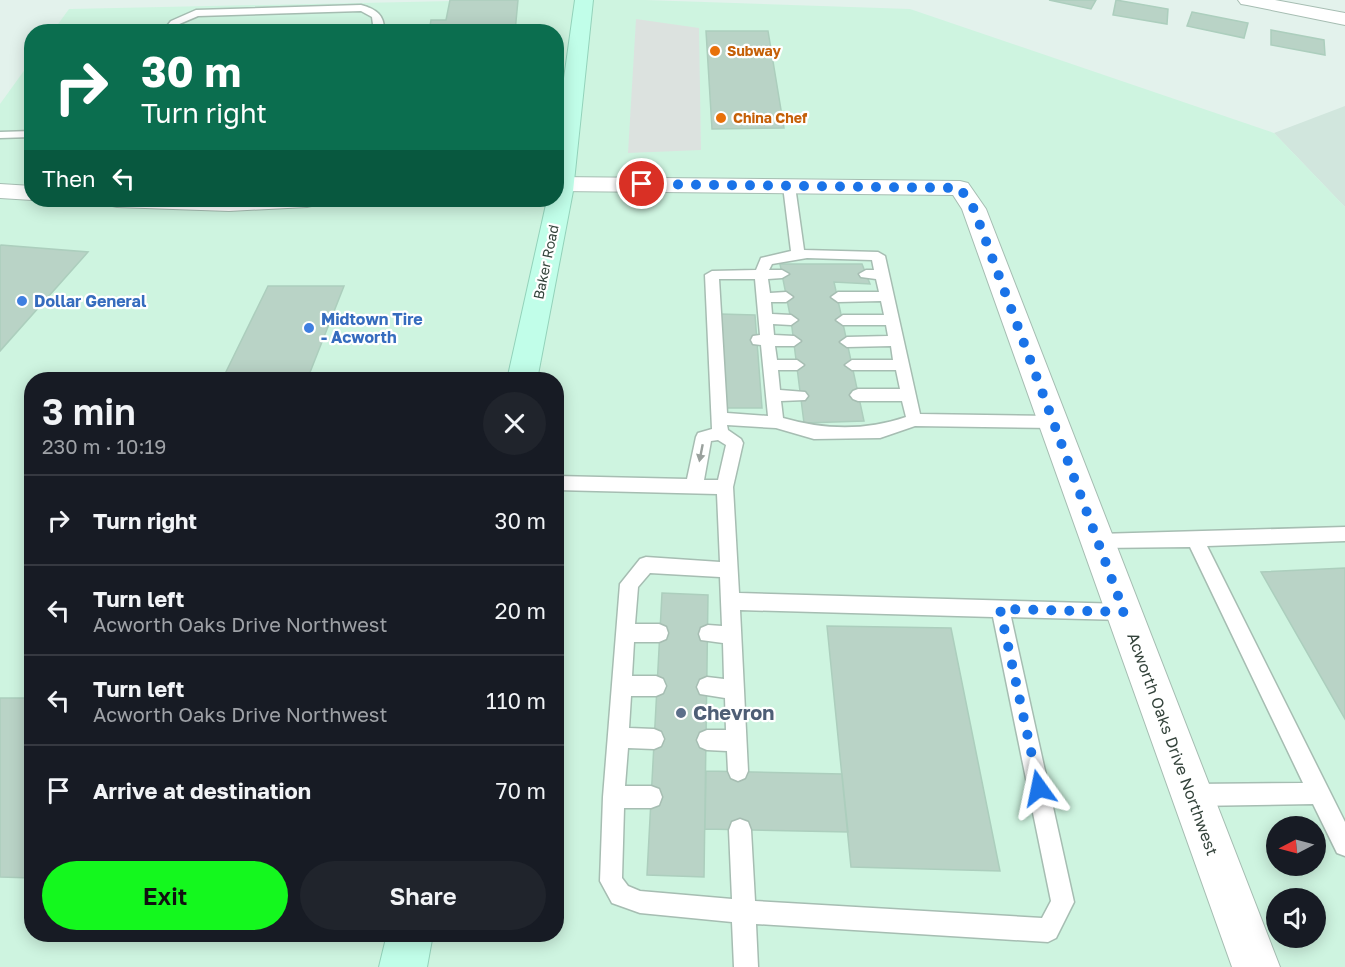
<!DOCTYPE html>
<html lang="en">
<head>
<meta charset="utf-8">
<style>
	body { margin:0; font-family:"Golos Text",sans-serif; background:#20242c; color:#f1f3f6; height:100vh; display:flex; flex-direction:column; font-size:22px; white-space:nowrap }
	* { box-sizing:border-box; margin:0 }
	p { font-size:20px; color:#9ea1a6 }
	.icon { flex:none; width:33px; height:33px; fill:none; stroke:currentColor; stroke-width:2; stroke-linecap:round; stroke-linejoin:round }
	.map { position:relative; flex:1; overflow:hidden }
	.drawer { position:absolute; left:24px; top:372px; width:540px; height:570px; display:flex; flex-direction:column; background:#171b24; border-radius:24px; box-shadow:0 3px 15px #0003 }
	.drawer>* { flex:none }
	.banner { position:absolute; left:24px; top:24px; width:540px; height:183px; border-radius:24px; box-shadow:0 3px 15px #0003; background:#0b6e4f; color:#fff; overflow:hidden }
	.needle { width:39px; rotate:264deg }
	.fabs { position:absolute; left:1266px; top:816px; display:grid; gap:12px }
	.fabs a { display:grid; place-items:center; width:60px; height:60px; border-radius:50%; background:#171b24; box-shadow:0 3px 15px #0003; font-size:30px }
	.pin { position:absolute; display:grid; place-items:center; width:51px; height:51px; color:#fff; margin:-26px; border:3px solid #fff; border-radius:50%; box-shadow:0 2px 6px #0007 }
	.me { position:absolute; width:66px; margin:-33px; rotate:348deg; stroke-linejoin:round; filter:drop-shadow(0 0 4px #0008) }
	.turn { display:flex; align-items:center; gap:21px; height:126px; padding:0 18px; font-size:27px }
	.turn .icon { width:78px; height:78px; stroke-width:2.5 }
	.turn b { display:block; font-size:42px; line-height:51px }
	.then { display:flex; align-items:center; height:57px; padding:0 18px; background:#0003; gap:12px; font-size:22px }
	.round { display:grid; place-items:center; flex:none; width:63px; height:63px; border-radius:32px; background:#20242c }
	.head { display:flex; align-items:center; justify-content:space-between; height:102px; padding:0 18px }
	h1 { font-size:36px; font-weight:600; line-height:45px }
	.primary-button { display:flex; gap:12px; margin-top:auto; padding:12px 18px }
	.primary-button a { flex:1; height:69px; border-radius:36px; background:#14f81e; color:#111; font-size:24px; font-weight:600; line-height:69px; text-align:center }
	.primary-button a+a { background:#20242c; color:#f1f3f6 }
	ul { padding:0; list-style:none }
	li { display:flex; align-items:center; gap:18px; height:90px; padding:0 18px; border-top:2px solid #363941 }
	li div { flex:1 }
	li b { display:block; font-size:22px }
	li em { font-style:normal }
	.map>svg:first-child { display:block }
</style>
</head>
<body>
<div class="map">
<svg width="1345" height="967" viewBox="0 0 1345 967">
	<rect width="100%" height="100%" fill="#e3f2ec"/>
	<!-- residential -->
	<path fill="#d1e6dd" d="M 1345,106 L 1345,207 L 1274,133 Z"/>
	<!-- commercial -->
	<path fill="#cef4e0" fill-rule="evenodd" d="M 501,0 L 645,0 L 910,9 L 1274,133 L 1345,207 L 1345,967 L 0,967 L 0,104 L 31,61 L 32,200 L 556,200 L 556,32 L 53,31 L 69,9 ZM 32,380 L 556,380 L 556,934 L 32,934 ZM 1276,826 L 1316,826 L 1316,866 L 1276,866 ZM 1276,898 L 1316,898 L 1316,938 L 1276,938 Z"/>
	<!-- parking -->
	<path fill="#dce2df" d="M 636,19 L 699,28 L 701,150 L 628,153 Z"/>
	<!-- building -->
	<path fill="#b9d3c6" stroke="#accebd" stroke-width="1.5" d="M 450,0 L 518,0 L 515,32 L 429,32 L 431,20 L 446,20 Z
		M 1049,0 L 1096,0 L 1091,9 Z
		M 1116,0 L 1168,9 L 1167,24 L 1113,15 Z
		M 1192,12 L 1248,23 L 1244,38 L 1187,26 Z
		M 1271,30 L 1324,40 L 1325,55 L 1271,45 Z
		M 706,31 L 768,31 L 784,128 L 712,129 Z
		M 1,245 L 88,252 L 0,351 L 0,246 Z
		M 780,264 L 862,264 L 870,284 L 834,282 L 864,421 L 804,423 L 791,320 Z
		M 268,286 L 344,286 L 307,380 L 222,380 Z
		M 720,314 L 755,315 L 762,408 L 723,408 Z
		M 1345,568 L 1345,719 L 1261,572 Z
		M 662,593 L 708,595 L 704,877 L 647,875 Z
		M 827,626 L 951,628 L 1000,871 L 851,867 Z
		M 0,698 L 32,698 L 32,878 L 0,877 Z
		M 706,771 L 842,774 L 848,832 L 705,829 Z"/>
	<g fill="none" stroke-linecap="round" stroke-linejoin="round">
		<!-- lane casing -->
		<g stroke="#a6bdb2" stroke-width="3">
			<path id="lane" d="M 361,5 C 376,9 385,15 384,32 L 374,32 L 372,17 L 361,11 L 198,16 L 177,25 L 172,32 L 162,32 L 171,21 L 196,10 Z
				M 32,131 L 32,137 L 0,138 L 0,132 Z
				M 789,182 L 795,186 L 804,250 L 878,252 L 885,256 L 920,414 L 1053,416 L 1059,418 L 1061,422 L 1059,426 L 1053,428 L 915,426 L 880,438 L 814,439 L 776,428 L 727,425 L 728,430 L 741,439 L 743,443 L 733,487 L 739,593 L 1124,604 L 1131,606 L 1133,612 L 1131,618 L 1124,620 L 1011,617 L 1074,902 L 1056,938 L 1048,942 L 756,924 L 758,967 L 734,967 L 732,922 L 640,913 L 612,903 L 600,881 L 603,797 L 620,584 L 640,559 L 646,557 L 720,562 L 717,494 L 556,490 L 556,476 L 687,479 L 696,437 L 698,433 L 712,429 L 705,275 L 712,271 L 756,270 L 761,258 L 791,251 L 783,186 ZM 807,258 L 872,260 L 874,270 L 866,270 L 859,274 L 861,277 L 876,279 L 879,292 L 838,292 L 831,297 L 838,302 L 881,301 L 884,315 L 843,315 L 836,320 L 843,325 L 886,325 L 888,336 L 847,337 L 840,342 L 847,347 L 891,346 L 893,360 L 852,360 L 845,365 L 852,370 L 896,370 L 900,389 L 858,389 L 853,391 L 850,395 L 853,399 L 858,401 L 902,401 L 906,417 C 865,431 825,430 783,418 L 781,401 L 805,400 L 808,396 L 805,392 L 780,390 L 778,370 L 797,370 L 804,365 L 797,360 L 777,360 L 775,346 L 794,346 L 801,341 L 794,336 L 774,335 L 773,324 L 791,325 L 798,320 L 791,315 L 772,314 L 771,302 L 786,302 L 793,297 L 786,292 L 770,293 L 768,279 L 782,278 L 789,274 L 782,270 L 769,270 L 772,264 ZM 719,279 L 755,279 L 760,335 L 753,336 L 751,340 L 753,344 L 761,345 L 768,416 L 727,413 ZM 718,440 L 726,445 L 718,480 L 704,480 L 711,441 ZM 650,573 L 720,577 L 722,626 L 708,625 L 701,628 L 699,634 L 701,640 L 723,643 L 724,679 L 707,677 L 700,680 L 697,687 L 700,694 L 725,698 L 726,730 L 707,730 L 700,733 L 697,740 L 700,747 L 707,750 L 727,751 L 728,771 L 731,778 L 738,781 L 745,778 L 748,771 L 740,610 L 993,617 L 1051,901 L 1042,918 L 755,901 L 751,830 L 748,822 L 740,819 L 732,822 L 729,830 L 732,899 L 640,891 L 628,886 L 622,878 L 624,808 L 651,808 L 659,805 L 662,797 L 659,789 L 651,786 L 625,786 L 628,748 L 654,749 L 661,746 L 664,739 L 661,732 L 654,729 L 629,728 L 631,696 L 656,696 L 663,693 L 666,686 L 663,679 L 656,676 L 632,676 L 634,642 L 659,642 L 666,639 L 668,633 L 666,627 L 659,624 L 635,624 L 638,587 Z
				M 1345,527 L 1345,541 L 1207,546 L 1345,822 L 1345,856 L 1337,853 L 1313,804 L 1193,806 L 1185,803 L 1182,795 L 1185,787 L 1193,784 L 1303,783 L 1190,547 L 1098,548 L 1092,546 L 1089,541 L 1092,536 L 1098,534 Z"/>
		</g>
		<!-- street casing -->
		<g stroke="#a6bdb2" stroke-width="2">
			<path id="street" d="M 1238,0 L 1275,0 L 1345,13 L 1345,25 L 1247,5 L 1241,4 Z
				M 556,177 L 960,181 L 968,183 L 986,209 L 1280,967 L 1232,967 L 962,209 L 953,195 L 556,191 Z
				M 0,184 L 32,186 L 32,200 L 35,200 L 32,200 L 0,198 Z
				M 105,200 L 319,200 L 316,205 L 307,207 L 229,211 L 117,207 L 108,205 Z"/>
		</g>
		<!-- secondary casing -->
		<g stroke="#93d2ba" stroke-width="2">
			<path id="secondary" d="M 575,0 L 593,0 L 573,191 L 537,380 L 507,380 L 547,200 L 556,200 L 556,135 Z
				M 387,934 L 433,934 L 427,967 L 379,967 Z"/>
		</g>
		<!-- lane -->
		<use href="#lane" fill="#fff" fill-rule="evenodd"/>
		<!-- street -->
		<use href="#street" fill="#fff" fill-rule="evenodd"/>
		<!-- secondary -->
		<use href="#secondary" fill="#c1fee9" fill-rule="evenodd"/>
	</g>
	<!-- one-way arrows -->
	<defs><path id="oneway-solid" d="M-6-.8H1V-3.2L6.5 0L1 3.2V.8H-6Z" transform="scale(1.5)"/></defs>
	<use fill="#9aa19d" href="#oneway-solid" transform="translate(701 453) rotate(101)"/>
	<g fill="none" stroke-linecap="round" stroke-linejoin="round">
		<!-- route -->
		<path stroke="#1a73e8" stroke-width="10" stroke-dasharray="0 18" d="M 642,184 L 960,188 L 974,209 L 1124,612 L 1000,609 L 1039,788"/>
	</g>
	<!-- markers -->
	<g fill="#e8710a" stroke="#fff" stroke-width="2">
		<circle cx="715" cy="51" r="6"/>
		<circle cx="721" cy="118" r="6"/>
	</g>
	<g fill="#3f7fe0" stroke="#fff" stroke-width="2">
		<circle cx="22" cy="301" r="6"/>
		<circle cx="309" cy="328" r="6"/>
	</g>
	<circle fill="#5c6f8a" stroke="#fff" stroke-width="2" cx="681" cy="713" r="6"/>
	<g text-anchor="middle" stroke-width="4.5" stroke-linejoin="round" paint-order="stroke">
		<!-- far-food labels -->
		<g font-size="14" font-weight="bold" fill="#c56008" stroke="#fff" text-anchor="start">
			<text x="727" y="56">Subway</text>
			<text x="733" y="123">China Chef</text>
		</g>
		<!-- far-street labels -->
		<g font-size="14" fill="#34433b" stroke="#fff">
			<text transform="translate(546 262) rotate(-78)" y="5">Baker Road</text>
		</g>
		<!-- shop labels -->
		<g font-size="16" font-weight="bold" fill="#366cbe" stroke="#fff" text-anchor="start">
			<text x="34" y="307">Dollar General</text>
			<text x="321" y="325">Midtown Tire<tspan x="321" dy="18">- Acworth</tspan></text>
		</g>
		<!-- street labels -->
		<g font-size="16" fill="#34433b" stroke="#fff">
			<text transform="translate(1173 744) rotate(70)" y="6">Acworth Oaks Drive Northwest</text>
		</g>
		<!-- near-service labels -->
		<g font-size="20" font-weight="bold" fill="#4e5e75" stroke="#fff" text-anchor="start">
			<text x="693" y="720">Chevron</text>
		</g>
	</g>
</svg>
<div class="fabs">
<a><svg class="needle" viewBox="-14 -14 28 28"><path d="M0-13l5 13h-10z" fill="#e53935"/><path d="M0 13l5-13h-10z" fill="#9ea1a6"/></svg></a>
<a><svg class="icon" aria-label="sound" viewBox="0 0 24 24"><path d="M4 9h4l5-4v14l-5-4H4zM17 9q2 3 0 6"/></svg></a>
</div>
<div class="pin" style="left:642px;top:184px;background:#d93025"><svg class="icon" aria-label="arrive" viewBox="0 0 24 24"><path d="M6 21V4h12l-3 4 3 4H6"/></svg></div>
<svg class="me" style="left:1039px;top:788px" viewBox="-20 -20 40 40"><path d="M0-17L14 15 0 8-14 15z" fill="#1a73e8" stroke="#fff" stroke-width="4"/></svg>
<div class="banner">
<div class="turn"><svg class="icon" aria-label="right" viewBox="0 0 24 24"><path d="M7 20v-9h11M14 6l5 5-5 5"/></svg><div><b>30 m</b>Turn right</div></div>
<div class="then">Then<svg class="icon" aria-label="left" viewBox="0 0 24 24"><path d="M17 20v-9H6M10 6l-5 5 5 5"/></svg></div>
</div>
<section class="drawer">
<div class="head"><div><h1>3 min</h1><p>230 m · 10:19</p></div><a class="round"><svg class="icon" aria-label="close" viewBox="0 0 24 24"><path d="M6 6l12 12M18 6L6 18"/></svg></a></div>
<ul>
<li><svg class="icon" aria-label="right" viewBox="0 0 24 24"><path d="M7 20v-9h11M14 6l5 5-5 5"/></svg><div><b>Turn right</b></div><em>30 m</em></li>
<li><svg class="icon" aria-label="left" viewBox="0 0 24 24"><path d="M17 20v-9H6M10 6l-5 5 5 5"/></svg><div><b>Turn left</b><p>Acworth Oaks Drive Northwest</p></div><em>20 m</em></li>
<li><svg class="icon" aria-label="left" viewBox="0 0 24 24"><path d="M17 20v-9H6M10 6l-5 5 5 5"/></svg><div><b>Turn left</b><p>Acworth Oaks Drive Northwest</p></div><em>110 m</em></li>
<li><svg class="icon" aria-label="arrive" viewBox="0 0 24 24"><path d="M6 21V4h12l-3 4 3 4H6"/></svg><div><b>Arrive at destination</b></div><em>70 m</em></li>
</ul>
<div class="primary-button"><a>Exit</a><a>Share</a></div>
</section>
</div>
</body>
</html>
